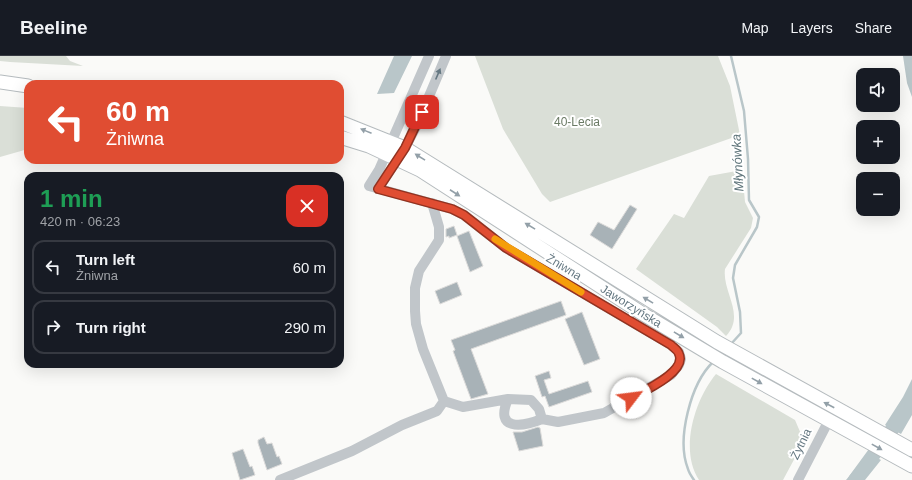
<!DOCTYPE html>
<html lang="en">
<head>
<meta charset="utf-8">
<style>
	body { margin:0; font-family:Helvetica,sans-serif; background:#20242c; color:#f1f3f6; height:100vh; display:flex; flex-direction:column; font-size:15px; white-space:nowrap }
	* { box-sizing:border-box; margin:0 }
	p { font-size:13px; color:#9ea1a6 }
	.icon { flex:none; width:22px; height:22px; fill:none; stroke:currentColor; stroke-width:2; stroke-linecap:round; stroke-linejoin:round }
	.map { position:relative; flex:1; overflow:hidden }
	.drawer { position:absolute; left:24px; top:116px; width:320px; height:196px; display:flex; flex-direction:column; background:#171b24; border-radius:12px; box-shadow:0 4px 16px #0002 }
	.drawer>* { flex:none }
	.banner { position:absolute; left:24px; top:24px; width:320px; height:84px; border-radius:12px; box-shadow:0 4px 16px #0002; background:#e04d32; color:#fff; overflow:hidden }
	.controls { position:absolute; left:856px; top:12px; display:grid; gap:8px }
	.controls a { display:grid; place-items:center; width:44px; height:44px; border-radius:8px; background:#171b24; box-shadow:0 4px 16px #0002; font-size:20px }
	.pin { position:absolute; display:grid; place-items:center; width:34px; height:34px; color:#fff; margin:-17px; border-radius:8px; box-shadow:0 2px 6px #0006 }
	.me { position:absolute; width:44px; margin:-22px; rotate:60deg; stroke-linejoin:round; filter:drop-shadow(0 0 3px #0008) }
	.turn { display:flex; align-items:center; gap:14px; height:84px; padding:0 16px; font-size:18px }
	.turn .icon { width:52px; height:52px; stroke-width:2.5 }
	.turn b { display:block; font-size:28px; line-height:34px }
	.round { display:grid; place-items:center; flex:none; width:42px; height:42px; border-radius:12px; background:#20242c }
	.head { display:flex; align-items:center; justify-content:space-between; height:68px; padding:0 16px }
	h1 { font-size:24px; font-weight:600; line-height:30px; color:#1e9e55 }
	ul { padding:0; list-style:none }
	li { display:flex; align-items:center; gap:12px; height:54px; margin:0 8px 6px; padding:0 8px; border:2px solid #363941; border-radius:12px }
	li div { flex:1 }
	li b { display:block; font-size:15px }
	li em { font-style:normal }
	header { display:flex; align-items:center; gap:24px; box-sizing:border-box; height:56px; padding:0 20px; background:#171b24; border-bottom:1px solid #363941 }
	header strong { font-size:19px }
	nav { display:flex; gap:22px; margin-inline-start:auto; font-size:14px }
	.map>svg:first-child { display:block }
</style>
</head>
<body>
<header>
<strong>Beeline</strong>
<nav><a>Map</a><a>Layers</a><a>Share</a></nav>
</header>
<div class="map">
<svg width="912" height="424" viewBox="0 0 912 424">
	<rect width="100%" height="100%" fill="#fafaf8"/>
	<!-- green -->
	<path fill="#dadfd7" d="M 0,0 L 66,0 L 70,5 L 83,10 L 10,6 L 0,5 Z
		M 475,0 L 718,0 L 730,30 L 740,79 L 550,146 L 542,138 L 503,73 Z
		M 0,50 L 28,52 L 28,93 L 0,101 Z
		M 742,114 L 745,146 L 753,162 L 751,172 L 725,213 C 722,236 746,259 726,280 L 717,271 L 636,213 L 674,158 L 684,162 L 709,120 Z
		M 716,318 L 795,364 L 804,385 L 783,424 L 699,424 C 679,394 695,343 716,318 Z"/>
	<!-- water -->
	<path fill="#b9c6c9" d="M 394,0 L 412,0 L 394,37 L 377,38 Z
		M 903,0 L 912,0 L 912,41 L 907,27 Z
		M 912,323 L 912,359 L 901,378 L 885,369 L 903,341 Z
		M 868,397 L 881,404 L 865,424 L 846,424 Z"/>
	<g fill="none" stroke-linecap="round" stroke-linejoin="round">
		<!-- stream -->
		<path stroke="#b9c6c9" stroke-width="2.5" d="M 731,0 L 744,55 L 748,103 L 749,144 L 759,161 L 757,171 L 735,209 L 733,222 L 740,256 L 741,277 L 731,288
			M 694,424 C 692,421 689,417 688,413 C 676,383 691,327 713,306"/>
		<!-- river -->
		<path stroke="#b9c6c9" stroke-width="14" d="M 855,424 L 907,353 L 912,343"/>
	</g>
	<!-- building -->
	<path fill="#a8b2b7" stroke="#dcdbda" d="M 630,149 L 637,153 L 612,193 L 590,179 L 598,166 L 614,174 Z
		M 454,170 L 457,179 L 449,182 L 449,180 L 446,181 L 446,173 Z
		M 469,175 L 483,210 L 470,216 L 457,180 Z
		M 457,226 L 462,239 L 440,248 L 435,235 Z
		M 561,245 L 566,259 L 471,293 L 488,338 L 471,343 L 453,295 L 455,294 L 451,284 Z
		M 582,256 L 600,303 L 584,309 L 565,263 Z
		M 549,315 L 551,322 L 544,324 L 549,338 L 588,325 L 592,336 L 549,351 L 545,340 L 542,341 L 535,320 Z
		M 538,371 L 540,372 L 543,390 L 519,395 L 513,376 L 522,376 Z
		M 264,381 L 267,388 L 272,387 L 277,401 L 279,400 L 282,408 L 267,414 L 258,387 L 258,384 Z
		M 243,393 L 250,411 L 252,410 L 255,419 L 240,424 L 232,397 Z"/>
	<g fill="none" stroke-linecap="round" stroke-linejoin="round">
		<!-- major casing -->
		<g stroke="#b5bbbe" stroke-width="15">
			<path id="major" d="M 0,26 L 28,30
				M 340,66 L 405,92 L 717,286 L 912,394
				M 340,81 L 369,90 L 420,114 L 643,258 L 723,306 L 912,410"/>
		</g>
		<!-- minor -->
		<path stroke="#c1c6ca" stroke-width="10" d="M 429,0 L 379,114 L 369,130 L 452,153 L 464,159 L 506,192 L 671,289 L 679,296 L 681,303 L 679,309 L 671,319 L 604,357 L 558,366 L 542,363 L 539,353 L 531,344 L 508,343 C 494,375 522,371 542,363
			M 378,133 L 405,92 L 416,71 L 446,0
			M 432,147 L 439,171 L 439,184 L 419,215 L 415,232 L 415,255 L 416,268 L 423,293 L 444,345
			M 444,345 L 463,351 L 508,343
			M 280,424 L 352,395 L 402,369 L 437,355 L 444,345
			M 798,424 L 829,364"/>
		<!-- major -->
		<use href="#major" stroke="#fff" stroke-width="13"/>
	</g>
	<!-- one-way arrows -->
	<defs><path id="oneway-solid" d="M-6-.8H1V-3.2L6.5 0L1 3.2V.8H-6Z"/></defs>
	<use fill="#657882" href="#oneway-solid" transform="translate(438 18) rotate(-67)"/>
	<g fill="#93a0a8">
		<use href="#oneway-solid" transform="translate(366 75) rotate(-158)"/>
		<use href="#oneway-solid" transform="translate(420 101) rotate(-148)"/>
		<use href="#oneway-solid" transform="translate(455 137) rotate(33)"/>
		<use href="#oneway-solid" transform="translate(530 170) rotate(-149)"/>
		<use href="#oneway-solid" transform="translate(648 244) rotate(-149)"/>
		<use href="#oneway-solid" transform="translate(679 279) rotate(31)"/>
		<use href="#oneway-solid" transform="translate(757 325) rotate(29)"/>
		<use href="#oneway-solid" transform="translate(829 349) rotate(-152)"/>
		<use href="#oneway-solid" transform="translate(877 391) rotate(29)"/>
	</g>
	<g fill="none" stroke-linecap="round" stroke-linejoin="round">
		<!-- route casing -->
		<g stroke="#923220" stroke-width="10">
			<path id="route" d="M 422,56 L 405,92 L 378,133 L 452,153 L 464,159 L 506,192 L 671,289 C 674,292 678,294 679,298 C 687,316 644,335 631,342"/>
		</g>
		<!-- route -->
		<use href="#route" stroke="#e04d32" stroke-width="7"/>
		<!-- slow -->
		<path stroke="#f59e0b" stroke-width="7" d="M 495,183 L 581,236"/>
	</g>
	<g text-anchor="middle" stroke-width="4" stroke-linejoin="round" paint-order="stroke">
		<!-- park labels -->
		<g font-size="12" fill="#6a7a64" stroke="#fff">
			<text x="577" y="70">40-Lecia</text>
		</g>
		<!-- street labels -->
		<g font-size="12" fill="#657882" stroke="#fff">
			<text transform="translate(564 211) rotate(31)" y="4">Żniwna</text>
			<text transform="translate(631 250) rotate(32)" y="4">Jaworzyńska</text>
			<text transform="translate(801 388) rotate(-64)" y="4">Żytnia</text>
		</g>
		<!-- water labels -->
		<g font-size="13" font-style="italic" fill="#60767c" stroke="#fff">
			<text transform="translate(737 107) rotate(-93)" y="5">Młynówka</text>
		</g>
	</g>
</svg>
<div class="controls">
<a><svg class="icon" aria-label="sound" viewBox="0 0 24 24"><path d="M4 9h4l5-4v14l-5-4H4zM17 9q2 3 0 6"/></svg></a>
<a>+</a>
<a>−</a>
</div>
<div class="pin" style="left:422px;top:56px;background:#d93025"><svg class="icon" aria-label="arrive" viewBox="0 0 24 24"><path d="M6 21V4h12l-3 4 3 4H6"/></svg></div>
<svg class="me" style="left:631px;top:342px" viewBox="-20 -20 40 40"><circle r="19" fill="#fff"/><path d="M0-13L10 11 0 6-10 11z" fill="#e04d32"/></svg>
<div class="banner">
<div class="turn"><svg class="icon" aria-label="left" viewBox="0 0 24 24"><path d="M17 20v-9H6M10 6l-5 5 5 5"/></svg><div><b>60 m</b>Żniwna</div></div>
</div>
<section class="drawer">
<div class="head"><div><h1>1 min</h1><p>420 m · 06:23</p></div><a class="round" style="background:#d93025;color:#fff"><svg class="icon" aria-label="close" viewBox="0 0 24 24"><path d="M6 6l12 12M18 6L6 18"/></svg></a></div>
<ul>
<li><svg class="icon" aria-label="left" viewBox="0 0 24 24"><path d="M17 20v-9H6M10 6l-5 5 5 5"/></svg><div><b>Turn left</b><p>Żniwna</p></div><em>60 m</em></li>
<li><svg class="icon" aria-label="right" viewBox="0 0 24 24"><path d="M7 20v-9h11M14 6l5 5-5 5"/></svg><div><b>Turn right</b></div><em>290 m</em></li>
</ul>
</section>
</div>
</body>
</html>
